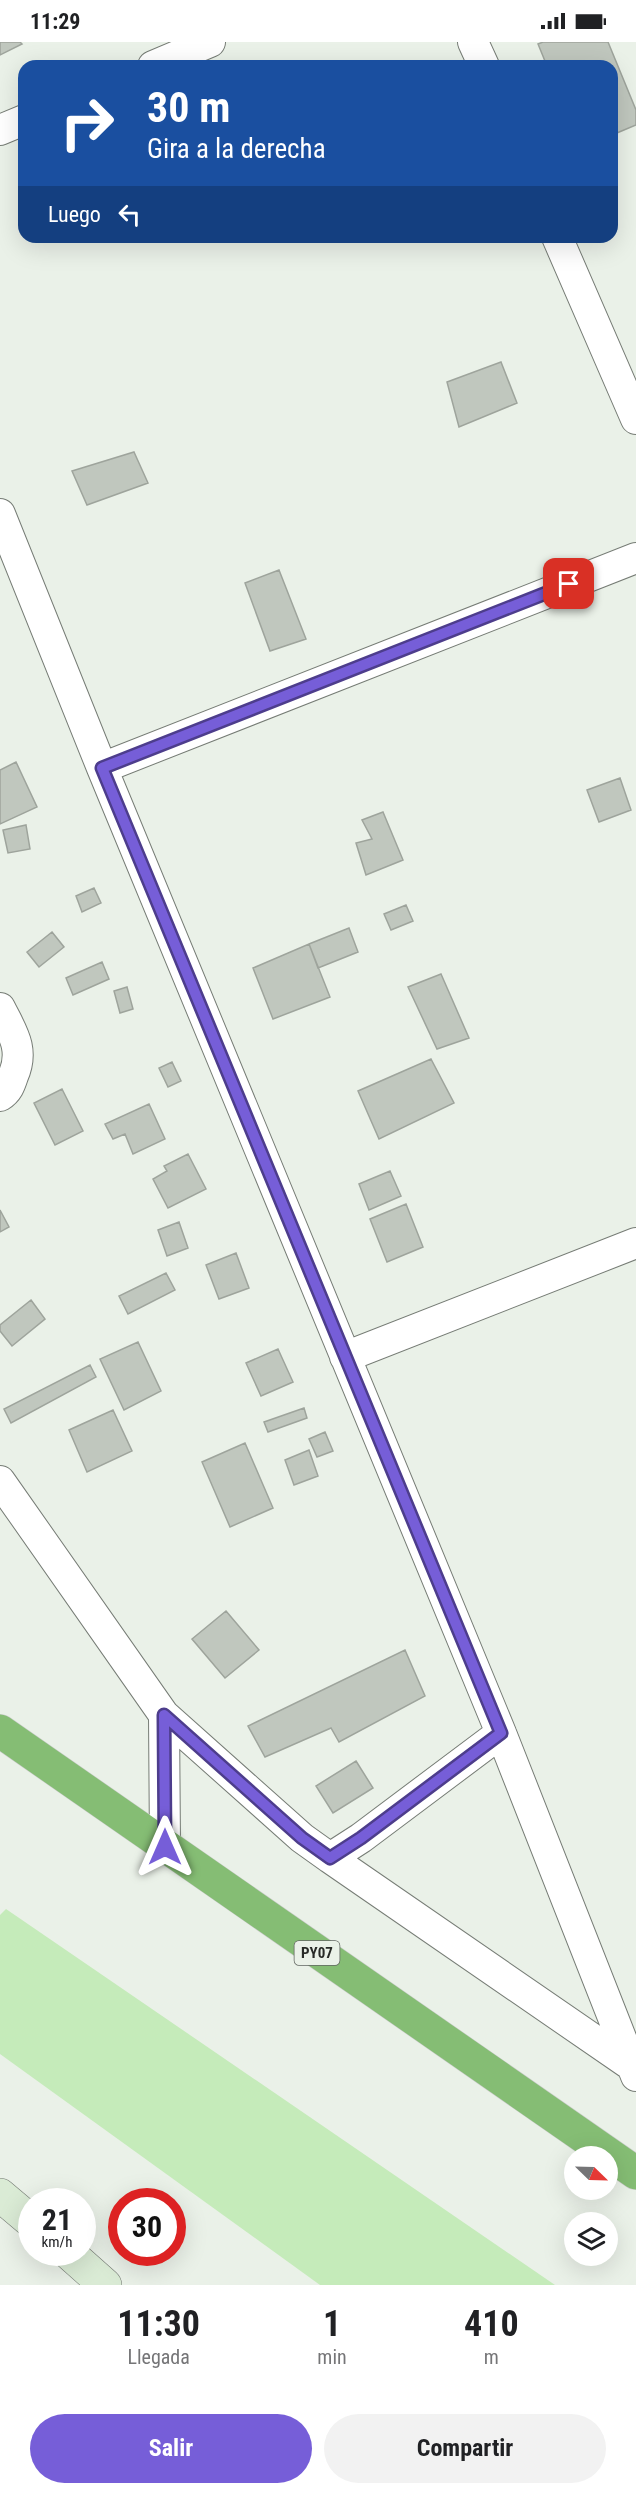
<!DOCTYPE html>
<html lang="es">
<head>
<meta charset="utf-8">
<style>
	body { margin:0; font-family:"Roboto Condensed",sans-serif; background:#f2f2f2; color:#202124; height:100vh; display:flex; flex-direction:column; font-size:22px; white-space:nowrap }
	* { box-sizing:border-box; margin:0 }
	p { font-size:20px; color:#757577 }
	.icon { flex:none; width:33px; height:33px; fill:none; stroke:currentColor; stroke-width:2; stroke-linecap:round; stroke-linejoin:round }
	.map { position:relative; height:2243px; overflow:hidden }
	.details { display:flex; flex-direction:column; background:#fff; flex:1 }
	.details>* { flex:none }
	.hud { position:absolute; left:18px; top:18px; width:600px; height:183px; border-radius:18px; box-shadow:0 6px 24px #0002; background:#1a4fa0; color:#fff; overflow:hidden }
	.needle { width:39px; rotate:113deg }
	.controls { position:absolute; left:564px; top:2104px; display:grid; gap:12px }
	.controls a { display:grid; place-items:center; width:54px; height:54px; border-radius:50%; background:#fff; box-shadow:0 6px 24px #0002; font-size:30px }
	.speed { position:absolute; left:18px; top:2146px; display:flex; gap:12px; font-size:30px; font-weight:700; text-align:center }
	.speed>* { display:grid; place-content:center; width:78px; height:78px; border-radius:50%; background:#fff; box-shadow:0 6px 24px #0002; line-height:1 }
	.speed small { font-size:15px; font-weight:400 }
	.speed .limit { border:9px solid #d22; background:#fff; color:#111 }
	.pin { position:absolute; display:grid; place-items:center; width:51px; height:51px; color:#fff; margin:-26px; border-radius:12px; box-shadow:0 3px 9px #0006 }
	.me { position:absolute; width:66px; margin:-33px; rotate:0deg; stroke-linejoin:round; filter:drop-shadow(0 0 4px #0008) }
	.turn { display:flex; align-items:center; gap:21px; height:126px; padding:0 30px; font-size:27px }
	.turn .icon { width:78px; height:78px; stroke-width:2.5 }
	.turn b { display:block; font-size:42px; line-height:51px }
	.then { display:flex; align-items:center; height:57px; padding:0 30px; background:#0003; gap:12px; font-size:22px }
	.eta { display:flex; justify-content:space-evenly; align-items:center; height:102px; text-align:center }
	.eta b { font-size:36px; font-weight:700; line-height:42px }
	.action { display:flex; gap:12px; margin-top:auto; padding:12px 30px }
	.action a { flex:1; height:69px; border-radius:36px; background:#765ed8; color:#fff; font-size:24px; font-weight:700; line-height:69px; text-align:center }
	.action a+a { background:#f2f2f2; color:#202124 }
	.status { display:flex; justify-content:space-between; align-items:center; height:42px; padding:0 30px; background:#fff; direction:ltr }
	.status svg { height:16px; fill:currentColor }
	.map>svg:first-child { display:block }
</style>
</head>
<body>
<div class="status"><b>11:29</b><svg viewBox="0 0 49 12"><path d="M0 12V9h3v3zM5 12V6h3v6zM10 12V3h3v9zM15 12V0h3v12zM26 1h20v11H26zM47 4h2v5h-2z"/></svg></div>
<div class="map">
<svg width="636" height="2243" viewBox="0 0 636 2243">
	<rect width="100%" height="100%" fill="#eaf1e8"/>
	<!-- green -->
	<path fill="#c5ebba" d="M 6,1867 L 555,2243 L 320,2243 L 0,2012 L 0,1873 Z"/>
	<!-- building -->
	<path fill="#c0c7be" stroke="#9ea49c" stroke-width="1.5" d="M 0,0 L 20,0 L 22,2 L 0,13 Z
		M 543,0 L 608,0 L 636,68 L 636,83 L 612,93 L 612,24 L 547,24 L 538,2 Z
		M 501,320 L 517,361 L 459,385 L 447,340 Z
		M 134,410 L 148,441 L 87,463 L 72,429 Z
		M 279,528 L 306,597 L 270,609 L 245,541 Z
		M 16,720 L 37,765 L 0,782 L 0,728 Z
		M 620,736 L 631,768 L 599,780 L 587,748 Z
		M 383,770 L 403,818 L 366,833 L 356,801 L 372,797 L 362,778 Z
		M 26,783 L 30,807 L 8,811 L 3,788 Z
		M 94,846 L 101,861 L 82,870 L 76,854 Z
		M 406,863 L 413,879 L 391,888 L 384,872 Z
		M 349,886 L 358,910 L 318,926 L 309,902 Z
		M 52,890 L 64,905 L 39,925 L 27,910 Z
		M 309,902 L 330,955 L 273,977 L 253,926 Z
		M 102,920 L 109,937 L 73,953 L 66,936 Z
		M 441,932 L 469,996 L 437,1007 L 408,945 Z
		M 127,945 L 133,967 L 120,971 L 114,949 Z
		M 431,1017 L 454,1061 L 379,1097 L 358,1049 Z
		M 172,1020 L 181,1039 L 168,1045 L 159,1026 Z
		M 62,1047 L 83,1089 L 55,1103 L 34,1061 Z
		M 149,1062 L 165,1097 L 133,1112 L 125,1092 L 113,1097 L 105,1082 Z
		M 188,1112 L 206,1147 L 168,1166 L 153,1137 L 167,1129 L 164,1124 Z
		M 390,1129 L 401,1154 L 369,1168 L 359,1142 Z
		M 406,1162 L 423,1205 L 387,1220 L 370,1177 Z
		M 0,1168 L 9,1185 L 0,1190 Z
		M 179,1180 L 188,1206 L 167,1214 L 158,1188 Z
		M 236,1211 L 249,1246 L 219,1257 L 206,1223 Z
		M 166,1231 L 175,1248 L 128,1272 L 119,1254 Z
		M 31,1258 L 45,1277 L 12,1304 L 0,1289 L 0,1283 Z
		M 138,1300 L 161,1349 L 124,1368 L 100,1317 Z
		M 278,1307 L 293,1340 L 261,1354 L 246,1321 Z
		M 90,1323 L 96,1335 L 11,1381 L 4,1367 Z
		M 304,1366 L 307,1376 L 268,1390 L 264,1380 Z
		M 113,1368 L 132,1409 L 87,1430 L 69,1388 Z
		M 325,1390 L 333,1409 L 317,1415 L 309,1397 Z
		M 245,1401 L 273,1466 L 230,1485 L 202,1420 Z
		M 309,1408 L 318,1434 L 294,1443 L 285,1418 Z
		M 226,1569 L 259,1608 L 225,1636 L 192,1597 Z
		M 405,1608 L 425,1654 L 339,1700 L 331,1686 L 265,1715 L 248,1684 Z
		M 356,1719 L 373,1746 L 333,1771 L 316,1744 Z"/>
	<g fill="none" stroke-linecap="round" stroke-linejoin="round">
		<!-- street casing -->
		<g stroke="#767c75" stroke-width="32">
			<path id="street" d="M 473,0 L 484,24
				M 153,24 L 210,0
				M 0,88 L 24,78
				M 557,195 L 636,377
				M 0,472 L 102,726 L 501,1691 L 636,2034
				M 102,726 L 636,516
				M 0,966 C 12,990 25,1007 13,1034 C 10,1043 8,1049 0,1054
				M 345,1315 L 636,1201
				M 0,1439 L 164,1673 L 165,1805
				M 164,1673 L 302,1796 L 330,1816 L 361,1796 L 501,1691
				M 330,1816 L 632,2024"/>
		</g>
		<!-- secondary casing -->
		<g stroke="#767c75" stroke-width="34">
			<path id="secondary" d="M 0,2153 L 32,2180
				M 69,2211 L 105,2243"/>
		</g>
		<!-- highway casing -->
		<g stroke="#cbcccb" stroke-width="34">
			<path id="highway" d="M 0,1689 L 636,2131"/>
		</g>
		<!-- street -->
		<use href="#street" stroke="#fff" stroke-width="30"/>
		<!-- secondary -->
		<use href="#secondary" stroke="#daebd5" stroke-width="33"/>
		<!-- highway -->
		<use href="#highway" stroke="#85bd74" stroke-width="33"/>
	</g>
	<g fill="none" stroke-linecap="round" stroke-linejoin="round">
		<!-- route casing -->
		<g stroke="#4d3d8c" stroke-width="15">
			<path id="route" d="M 165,1805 L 164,1673 L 302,1796 L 330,1816 L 361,1796 L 501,1691 L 102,726 L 569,542"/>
		</g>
		<!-- route -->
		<use href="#route" stroke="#765ed8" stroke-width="10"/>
	</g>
	<g text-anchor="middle" stroke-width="5" stroke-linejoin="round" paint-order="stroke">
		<!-- shield labels -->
		<rect fill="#eaf1e8" stroke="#626661" stroke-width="1.5" x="294.5" y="1899" width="45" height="24" rx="4.5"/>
		<g font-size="15" font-weight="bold" fill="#282a27">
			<text x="317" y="1916">PY07</text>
		</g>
	</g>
</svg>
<div class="controls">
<a><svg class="needle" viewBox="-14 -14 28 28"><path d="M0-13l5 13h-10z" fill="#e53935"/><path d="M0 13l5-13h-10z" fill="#757577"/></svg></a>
<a><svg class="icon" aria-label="layers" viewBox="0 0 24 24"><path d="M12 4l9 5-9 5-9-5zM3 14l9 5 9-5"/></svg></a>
</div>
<div class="speed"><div>21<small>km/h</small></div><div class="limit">30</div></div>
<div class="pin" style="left:569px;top:542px;background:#d93025"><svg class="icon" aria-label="arrive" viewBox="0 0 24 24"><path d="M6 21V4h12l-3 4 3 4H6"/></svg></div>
<svg class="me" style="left:165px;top:1805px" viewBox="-20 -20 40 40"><path d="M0-17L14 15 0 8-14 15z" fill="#765ed8" stroke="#fff" stroke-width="4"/></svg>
<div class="hud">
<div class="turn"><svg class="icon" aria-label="right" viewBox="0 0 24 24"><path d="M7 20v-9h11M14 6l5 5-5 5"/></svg><div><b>30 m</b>Gira a la derecha</div></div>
<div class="then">Luego<svg class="icon" aria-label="left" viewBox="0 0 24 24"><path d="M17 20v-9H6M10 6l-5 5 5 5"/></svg></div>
</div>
</div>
<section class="details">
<div class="eta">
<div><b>11:30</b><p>Llegada</p></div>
<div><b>1</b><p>min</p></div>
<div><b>410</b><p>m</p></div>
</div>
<div class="action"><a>Salir</a><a>Compartir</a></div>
</section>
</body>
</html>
